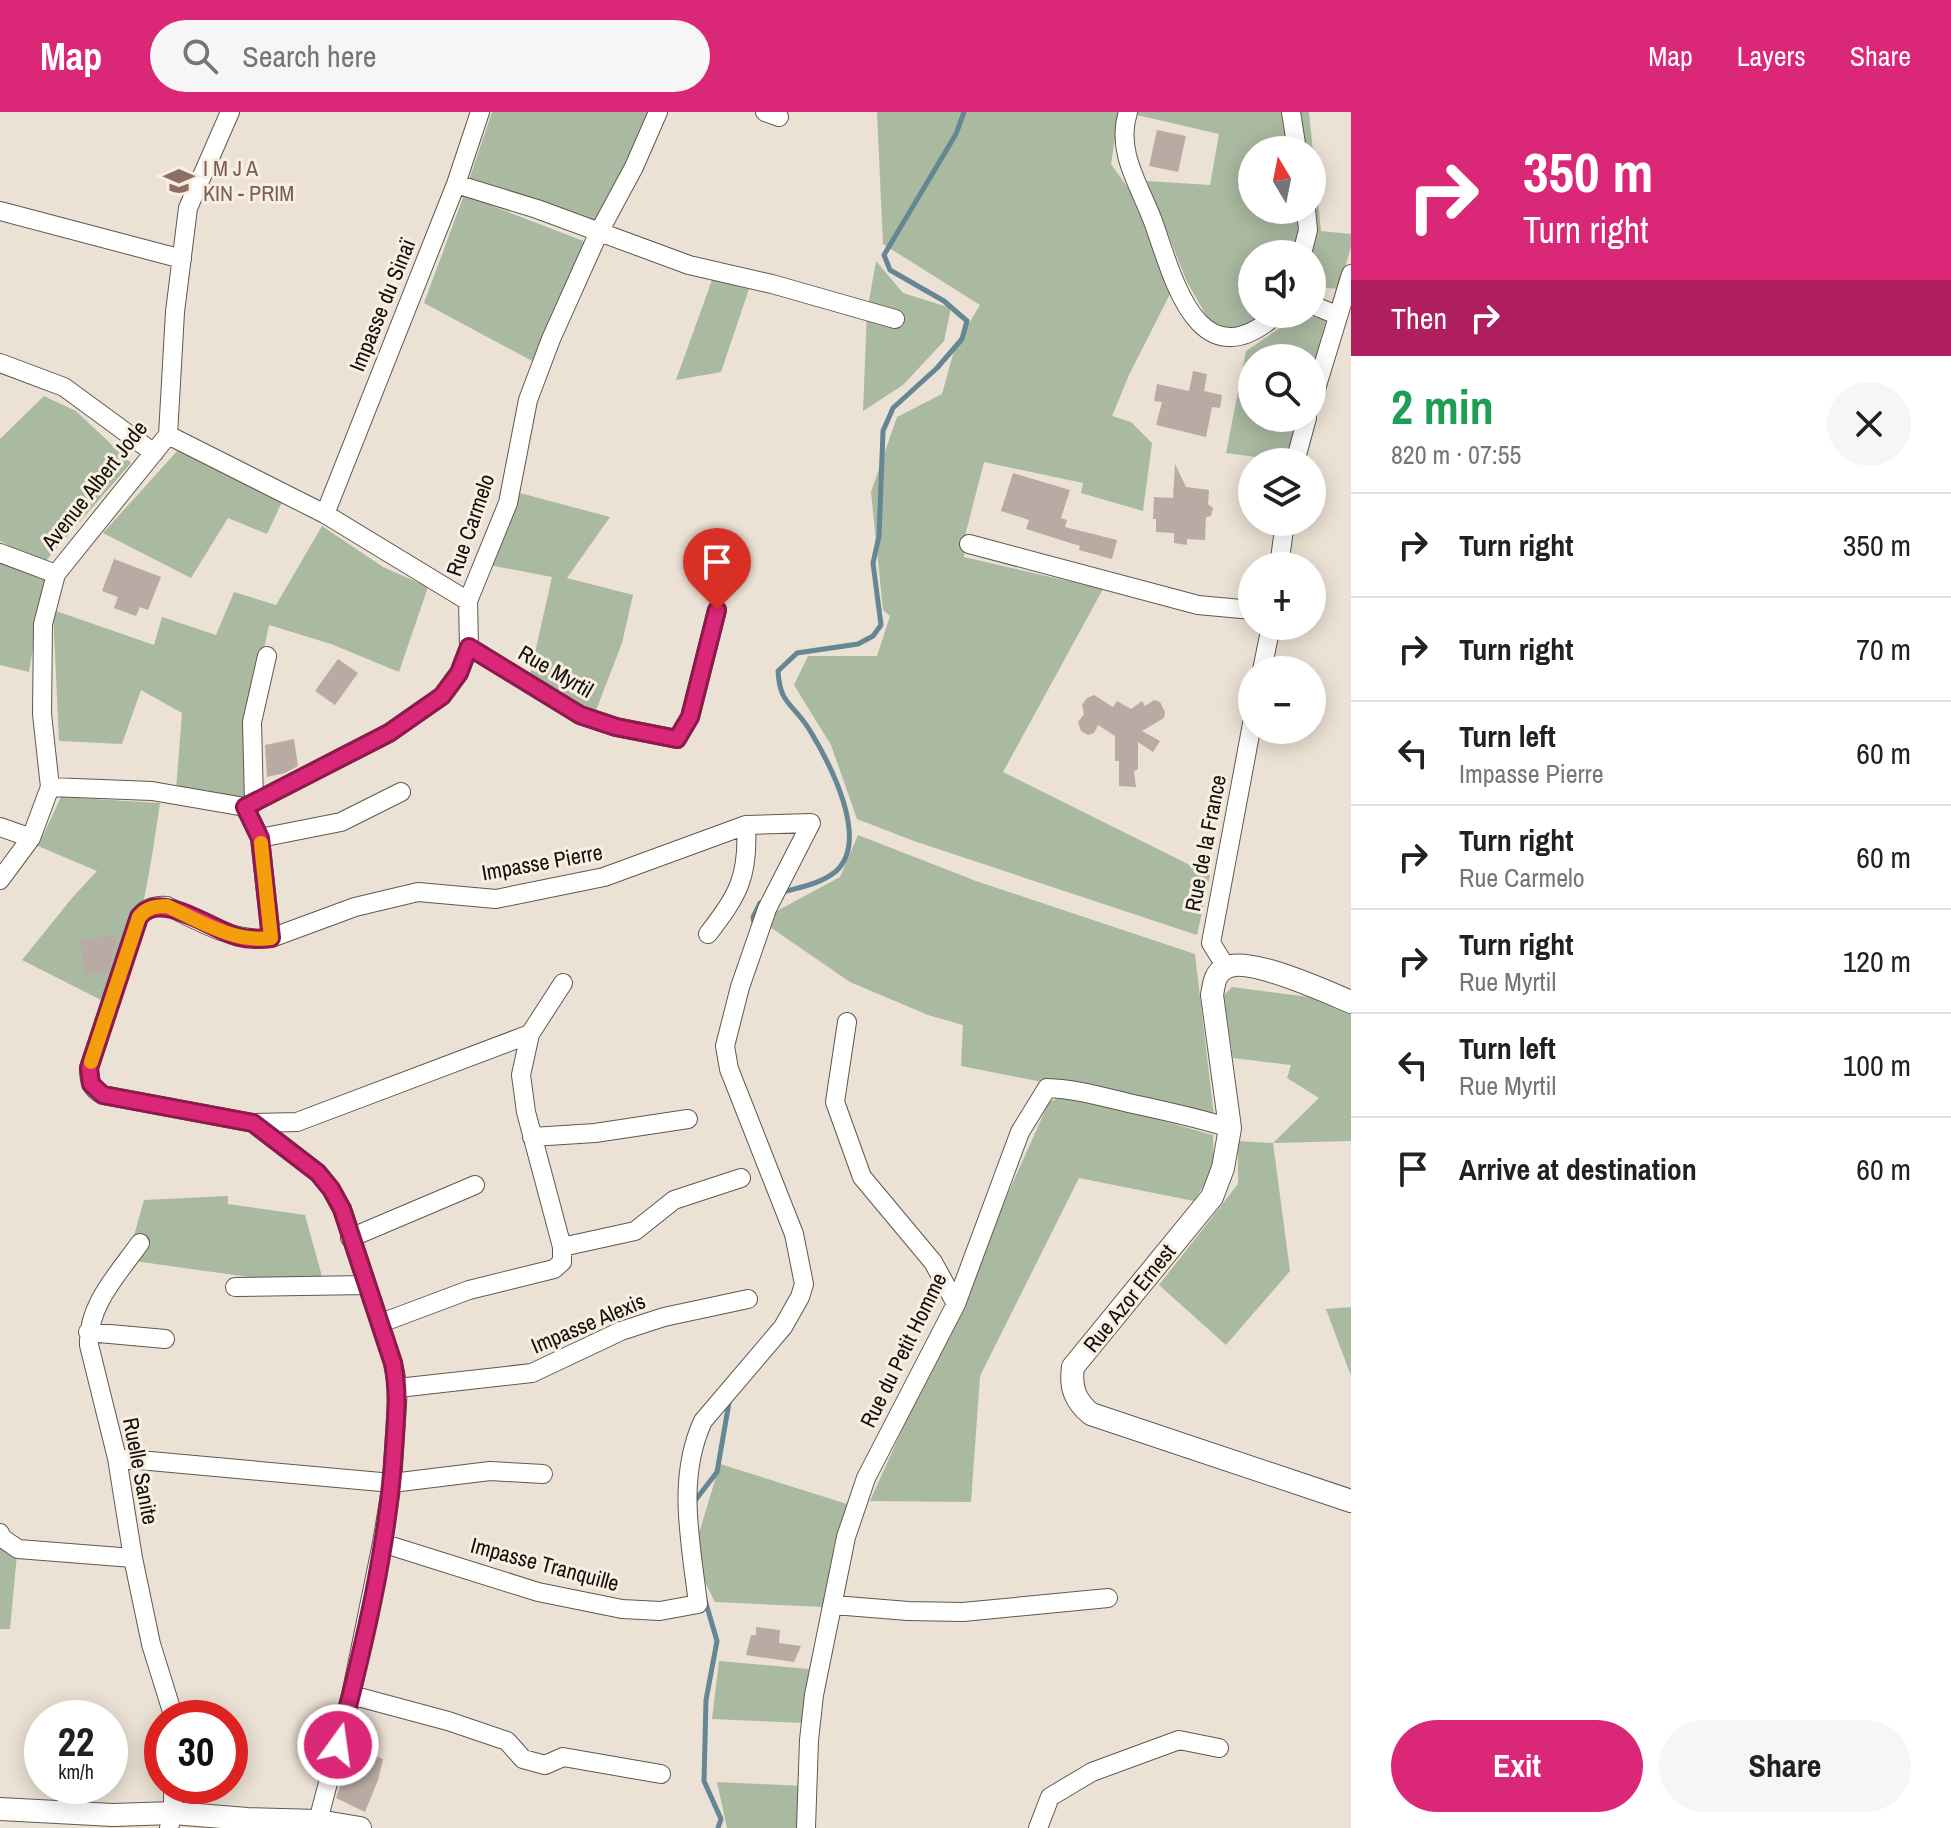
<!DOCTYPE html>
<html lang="en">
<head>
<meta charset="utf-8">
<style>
	body { margin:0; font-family:"Archivo Narrow",sans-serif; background:#f6f6f6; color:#202124; height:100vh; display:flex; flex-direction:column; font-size:30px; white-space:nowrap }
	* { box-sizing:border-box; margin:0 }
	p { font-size:26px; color:#757577 }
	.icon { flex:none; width:44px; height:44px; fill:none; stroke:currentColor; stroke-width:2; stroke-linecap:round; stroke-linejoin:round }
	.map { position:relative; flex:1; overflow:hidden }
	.panel { display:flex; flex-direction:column; background:#fff; width:600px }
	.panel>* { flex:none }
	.top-card { background:#db2777; color:#fff; overflow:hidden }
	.needle { width:52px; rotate:350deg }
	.tools { position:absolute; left:1238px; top:24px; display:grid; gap:16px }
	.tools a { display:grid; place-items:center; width:88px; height:88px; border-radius:50%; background:#fff; box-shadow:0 4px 20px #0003; font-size:40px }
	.speed { position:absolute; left:24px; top:1588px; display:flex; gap:16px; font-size:40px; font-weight:700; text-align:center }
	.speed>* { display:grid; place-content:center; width:104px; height:104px; border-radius:50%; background:#fff; box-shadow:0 4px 20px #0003; line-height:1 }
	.speed small { font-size:20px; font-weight:400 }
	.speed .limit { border:12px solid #d22; background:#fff; color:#111 }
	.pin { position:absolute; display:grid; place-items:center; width:68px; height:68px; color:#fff; margin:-82px -34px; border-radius:50% 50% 50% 0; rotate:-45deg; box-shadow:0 0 8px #0007 }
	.pin .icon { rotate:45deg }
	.me { position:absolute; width:88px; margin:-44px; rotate:14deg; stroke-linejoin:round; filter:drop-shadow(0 0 6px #0008) }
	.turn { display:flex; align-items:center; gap:28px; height:168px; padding:0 40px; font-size:36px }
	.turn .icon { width:104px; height:104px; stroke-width:2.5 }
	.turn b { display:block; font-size:56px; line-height:68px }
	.then { display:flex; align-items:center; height:76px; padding:0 40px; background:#0003; gap:16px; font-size:30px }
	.round { display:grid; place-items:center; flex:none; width:84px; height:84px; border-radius:42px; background:#f6f6f6 }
	.head { display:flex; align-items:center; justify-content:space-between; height:136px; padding:0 40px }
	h1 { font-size:48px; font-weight:700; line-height:60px; color:#1e9e55 }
	.cta { display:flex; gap:16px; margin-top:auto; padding:16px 40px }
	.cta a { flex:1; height:92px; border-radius:48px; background:#db2777; color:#fff; font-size:32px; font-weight:700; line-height:92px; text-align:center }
	.cta a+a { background:#f6f6f6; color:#202124 }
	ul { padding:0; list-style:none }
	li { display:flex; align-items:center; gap:24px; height:104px; padding:0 40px; border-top:2px solid #e0e0e0 }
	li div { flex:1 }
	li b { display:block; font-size:30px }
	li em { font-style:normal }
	header { display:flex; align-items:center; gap:48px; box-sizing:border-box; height:112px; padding:0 40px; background:#db2777; color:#fff }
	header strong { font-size:38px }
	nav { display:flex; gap:44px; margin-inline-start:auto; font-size:28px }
	.search { width:560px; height:72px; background:#f6f6f6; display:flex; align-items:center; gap:20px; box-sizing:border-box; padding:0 28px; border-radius:44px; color:#757577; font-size:30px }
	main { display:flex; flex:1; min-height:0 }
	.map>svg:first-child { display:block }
</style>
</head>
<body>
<header>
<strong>Map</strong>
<div class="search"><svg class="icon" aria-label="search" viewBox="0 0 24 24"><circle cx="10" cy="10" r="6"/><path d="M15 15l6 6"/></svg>Search here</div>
<nav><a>Map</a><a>Layers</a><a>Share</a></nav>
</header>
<main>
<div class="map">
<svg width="1351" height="1716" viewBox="0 0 1351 1716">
	<rect width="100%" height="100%" fill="#ebe1d4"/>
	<!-- green -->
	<path fill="#a9baa0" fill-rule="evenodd" d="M 492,0 L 653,0 L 597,114 L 468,71 Z
		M 877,0 L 1119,0 L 1111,52 L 1153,111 L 1171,180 L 1129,263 L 1112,304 L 1131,310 L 1152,331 L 1143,399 L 1081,381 L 1083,371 L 984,350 L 965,424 L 964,445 L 1103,477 L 1003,660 L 1210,763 L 1197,823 L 914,729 L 857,707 L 831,633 L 794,573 L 808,544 L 877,544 L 890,504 L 883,498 L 871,380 L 897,305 L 942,282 L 955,235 L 980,193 L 883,132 Z
		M 1138,0 L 1309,0 L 1321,119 L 1351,122 L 1351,135 L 1339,177 L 1317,175 L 1312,178 L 1312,142 L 1252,142 L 1252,202 L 1275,202 L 1218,224 L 1187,170 L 1147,69 L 1210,73 L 1219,22 L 1137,3 ZM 1252,38 L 1312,38 L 1312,98 L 1252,98 Z
		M 464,83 L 586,130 L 534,250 L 424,191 Z
		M 876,149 L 903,181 L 951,196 L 944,229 L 903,273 L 863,299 L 867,200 Z
		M 712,168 L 749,177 L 721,260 L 676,268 Z
		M 1301,202 L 1326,208 L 1312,259 L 1312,246 L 1252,246 L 1252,306 L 1299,306 L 1288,349 L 1226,341 L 1246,239 Z
		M 44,284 L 76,299 L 131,351 L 43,452 L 0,429 L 0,327 Z
		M 179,337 L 282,390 L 267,422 L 228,406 L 191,466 L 103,421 Z
		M 516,380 L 610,405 L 567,466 L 633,483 L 622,531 L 595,601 L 530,563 L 552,465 L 489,453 Z
		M 322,414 L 383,455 L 428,475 L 399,560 L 331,532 L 269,513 L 248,612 L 247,690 L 176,678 L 182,601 L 141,578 L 122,632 L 59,629 L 53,498 L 154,533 L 162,505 L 216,523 L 234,480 L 276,493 Z
		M 0,450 L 45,465 L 29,560 L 0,553 Z
		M 61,685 L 160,691 C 150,760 139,828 115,895 L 22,848 L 72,786 L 97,759 L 38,734 Z
		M 858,723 L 976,769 L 1195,842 L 1214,1004 L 961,954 L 963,913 L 928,903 L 850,870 L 760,808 L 840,765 Z
		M 1232,875 L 1309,885 L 1351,903 L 1351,1029 L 1273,1031 L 1290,1159 L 1226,1233 L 1159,1173 L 1238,1072 L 1238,1029 L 1273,1031 L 1319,986 L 1287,966 L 1291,953 L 1233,946 L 1224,883 Z
		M 1069,982 L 1213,1023 L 1214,1057 L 1194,1089 L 1079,1066 L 980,1264 L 971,1390 L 870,1389 L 1049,990 Z
		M 228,1084 L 228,1092 L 305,1103 L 323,1168 L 299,1172 L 127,1148 L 144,1088 Z
		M 1351,1195 L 1351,1264 L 1326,1197 Z
		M 720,1352 L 847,1392 L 834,1433 L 824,1495 L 715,1490 L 692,1444 Z
		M 0,1435 L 2,1438 L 17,1442 L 10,1517 L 0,1517 Z
		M 719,1549 L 809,1557 L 804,1611 L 712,1607 Z
		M 717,1670 L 802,1674 L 801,1716 L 727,1716 Z"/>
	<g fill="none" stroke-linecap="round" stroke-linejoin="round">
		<!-- stream -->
		<path stroke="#658694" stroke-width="5" d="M 783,780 C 801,775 820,772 835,760 C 872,729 828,648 809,617 C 792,590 780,593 778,559 L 797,541 L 858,532 L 873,524 L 881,513 L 873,451 L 879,424 L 883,319 L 893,296 L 937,256 L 962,227 L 967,209 L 944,189 L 890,158 L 884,143 L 956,22 L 964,0
			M 754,811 L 753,805 L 760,791
			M 694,1390 L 717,1360 L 730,1285
			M 705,1488 L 717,1529 L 706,1588 L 704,1669 L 721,1707 L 718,1716"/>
	</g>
	<!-- building -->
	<path fill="#baaaa4" d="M 1157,18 L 1186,24 L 1178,60 L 1149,54 Z
		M 1193,259 L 1207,262 L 1204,279 L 1222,283 L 1220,296 L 1212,295 L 1206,325 L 1156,313 L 1162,290 L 1154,289 L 1157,272 L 1189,279 Z
		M 1175,352 L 1186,375 L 1209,378 L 1208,392 L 1213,396 L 1211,404 L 1206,405 L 1205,428 L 1187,427 L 1187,433 L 1174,431 L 1174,421 L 1156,420 L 1156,407 L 1153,407 L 1154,385 L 1173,386 Z
		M 1013,361 L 1070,378 L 1061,406 L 1067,408 L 1065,415 L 1117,428 L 1112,447 L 1079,438 L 1080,434 L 1026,417 L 1029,408 L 1001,399 Z
		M 114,447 L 161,465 L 148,498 L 140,495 L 136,504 L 114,496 L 118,485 L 102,479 Z
		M 338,547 L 358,561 L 335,593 L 315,579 Z
		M 1094,583 L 1113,595 L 1117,589 L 1131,597 L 1142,589 L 1145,594 L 1154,588 L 1160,590 L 1165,600 L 1164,606 L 1142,619 L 1160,629 L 1153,640 L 1138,630 L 1138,657 L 1134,659 L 1136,675 L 1119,674 L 1119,649 L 1115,649 L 1115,624 L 1098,613 L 1094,621 L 1088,623 L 1081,619 L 1078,610 L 1084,602 L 1082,593 L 1087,586 Z
		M 294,627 L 298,654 L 285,661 L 267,665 L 265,633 Z
		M 118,823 L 108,861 L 85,863 L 80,828 Z
		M 756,1515 L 780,1518 L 779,1531 L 801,1534 L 794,1550 L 746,1543 L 751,1523 L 756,1523 Z
		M 355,1636 L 383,1647 L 378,1668 L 365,1700 L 336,1686 Z"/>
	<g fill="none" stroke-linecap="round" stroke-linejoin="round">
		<!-- minor casing -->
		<g stroke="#61584d" stroke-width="20">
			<path id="minor" d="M 765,0 L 779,5
				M 1128,0 C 1115,41 1141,75 1154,112 C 1174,169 1199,271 1277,202
				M 1291,0 L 1297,38
				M 456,72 L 537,97 L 689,153 L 772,172 L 895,207
				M 0,99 L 182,147
				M 1302,142 L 1308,118 L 1306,98
				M 1312,193 L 1337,203
				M 0,251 L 64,275 L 154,341
				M 1312,290 L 1351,162
				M 168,323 L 325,402 L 468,489
				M 1295,350 L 1307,306
				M 325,402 L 456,72 L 480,0
				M 969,432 L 1198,493 L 1252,498
				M 0,441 L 56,462
				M 1279,454 L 1285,410
				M 469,535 L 580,603 L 616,615 L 677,627 L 690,605 L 717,498
				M 1262,558 L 1271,514
				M 50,675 L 152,679 L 245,695 L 389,621 L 442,584 L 459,561 L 469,535 L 468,489 L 508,391 L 528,288 L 551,227 L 599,120 L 634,55 L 658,0
				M 254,691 L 252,610 L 267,544
				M 245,695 L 260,726 L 271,826 L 355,795 L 418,780 L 496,787 L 604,765 L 746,713 L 811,711 L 767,797 L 740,875 L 725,934 L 729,957 L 794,1122 L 804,1172 L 800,1185 L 783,1215 L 703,1309 C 676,1367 691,1431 698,1492 L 660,1499 L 622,1497 L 538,1480 L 382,1431
				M 0,715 L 31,726
				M 260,726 L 341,710 L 401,680
				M 0,768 L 31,726 L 50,675 L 42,602 L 43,512 L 56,462 L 168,323 L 175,200 L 188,96 L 230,0
				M 708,822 C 738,783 749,765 746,713
				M 271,826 C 234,831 199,809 167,794 C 155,793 146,796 139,805 L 89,956 C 89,969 91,977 103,983 L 253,1011 L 318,1061 L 331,1077 L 342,1097 L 393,1251 L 398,1276 L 392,1371 L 382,1431 L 351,1583 L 318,1709
				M 1226,855 L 1211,831 L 1252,612
				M 847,910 L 835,990 L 862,1065 L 933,1150 L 956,1192
				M 530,922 L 521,963 L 526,1000 L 562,1135 L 635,1119 L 674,1088 L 741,1066
				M 253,1011 L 297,1010 L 530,922 L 563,871
				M 532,1025 L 595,1021 L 688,1007
				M 350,1126 L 475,1073
				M 140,1131 C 118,1162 87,1194 89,1233 L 117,1346 L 133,1446 L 151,1532 L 174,1606
				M 235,1175 L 367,1173
				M 381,1211 L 469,1178 L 554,1157 L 562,1150 L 562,1135
				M 88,1220 L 165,1227
				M 398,1276 L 532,1261 L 621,1219 L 664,1205 L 748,1187
				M 117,1346 L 392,1371 L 490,1359 L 543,1362
				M 0,1421 L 2,1426 L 18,1437 L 133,1446
				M 834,1493 L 908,1499 L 963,1500 L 1108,1486
				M 351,1583 L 448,1609 L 507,1629 L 523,1647 L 545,1653 L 563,1645 L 661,1662
				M 169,1716 L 173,1701 L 173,1674
				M 806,1716 L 809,1628 L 814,1583 L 846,1425 L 866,1366 L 956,1192 L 1020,1020 L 1047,976 C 1077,977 1103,985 1133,992 C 1166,999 1198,1006 1230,1016
				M 1038,1716 L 1050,1685 L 1092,1660 L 1179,1628 L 1219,1636"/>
		</g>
		<!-- tertiary casing -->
		<g stroke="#61584d" stroke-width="24">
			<path id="tertiary" d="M 1351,890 C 1327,880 1247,843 1225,856 C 1214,862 1214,873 1212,883 L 1230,1016 L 1223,1056 L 1212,1085 L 1073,1255 C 1070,1275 1075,1289 1091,1302 L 1351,1389
				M 0,1697 L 113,1703 L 173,1701 L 247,1707 L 318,1709 L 360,1716"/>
		</g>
		<!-- minor -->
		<use href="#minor" stroke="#fff" stroke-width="18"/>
		<!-- tertiary -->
		<use href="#tertiary" stroke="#fff" stroke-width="22"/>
	</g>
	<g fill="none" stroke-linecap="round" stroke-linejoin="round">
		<!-- route casing -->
		<g stroke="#8e194d" stroke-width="20">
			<path id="route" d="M 338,1633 C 363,1538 388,1435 394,1337 C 396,1307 399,1280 393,1251 L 342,1097 L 331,1077 L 318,1061 L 253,1011 L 103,983 L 91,972 L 89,956 L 139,805 C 160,777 212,818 239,825 C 249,828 260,827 271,826 L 260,726 L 245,695 L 389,621 L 442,584 L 459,561 L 469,535 L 580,603 L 616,615 L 677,627 L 690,605 L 717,498"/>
		</g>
		<!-- route -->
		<use href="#route" stroke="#db2777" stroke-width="14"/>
		<!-- slow -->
		<path stroke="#f59e0b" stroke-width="14" d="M 91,950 L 139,805 C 146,796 155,794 167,794 C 199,809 234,831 271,826 L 261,731"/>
	</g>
	<!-- icons -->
	<defs>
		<g id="school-bare" transform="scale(2.4)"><path d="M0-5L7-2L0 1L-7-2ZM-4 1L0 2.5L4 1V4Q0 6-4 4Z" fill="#8d6e63" stroke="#f8eee1" stroke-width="2.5" paint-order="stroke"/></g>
	</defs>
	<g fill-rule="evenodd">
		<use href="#school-bare" x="179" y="69"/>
	</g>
	<g text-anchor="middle" stroke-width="6" stroke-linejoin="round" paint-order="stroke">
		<!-- education labels -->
		<g font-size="22" fill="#785e54" stroke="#f8eee1" text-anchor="start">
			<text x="203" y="64">I M J A<tspan x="203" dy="25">KIN - PRIM</tspan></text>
		</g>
		<!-- street labels -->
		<g font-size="22" fill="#130f0b" stroke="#f8eee1">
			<text transform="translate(382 193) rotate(-68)" y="8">Impasse du Sinaï</text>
			<text transform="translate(94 373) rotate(-52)" y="8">Avenue Albert Jode</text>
			<text transform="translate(470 413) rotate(-71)" y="8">Rue Carmelo</text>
			<text transform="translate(556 559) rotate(30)" y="8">Rue Myrtil</text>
			<text transform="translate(1205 731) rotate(-79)" y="8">Rue de la France</text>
			<text transform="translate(542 750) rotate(-10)" y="8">Impasse Pierre</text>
			<text transform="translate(1129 1186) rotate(-51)" y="8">Rue Azor Ernest</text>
			<text transform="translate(588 1211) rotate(-23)" y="8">Impasse Alexis</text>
			<text transform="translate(903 1238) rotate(-64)" y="8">Rue du Petit Homme</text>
			<text transform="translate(141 1359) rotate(79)" y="8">Ruelle Sanite</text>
			<text transform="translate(545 1452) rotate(15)" y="8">Impasse Tranquille</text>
		</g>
	</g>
</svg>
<div class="tools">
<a><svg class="needle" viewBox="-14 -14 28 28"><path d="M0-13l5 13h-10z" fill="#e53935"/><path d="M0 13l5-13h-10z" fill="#757577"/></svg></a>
<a><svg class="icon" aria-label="sound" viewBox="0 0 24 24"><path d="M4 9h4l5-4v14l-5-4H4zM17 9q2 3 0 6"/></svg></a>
<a><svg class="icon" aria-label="search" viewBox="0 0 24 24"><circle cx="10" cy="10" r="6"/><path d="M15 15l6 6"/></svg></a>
<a><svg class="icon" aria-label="layers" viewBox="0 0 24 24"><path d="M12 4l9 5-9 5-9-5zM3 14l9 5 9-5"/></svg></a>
<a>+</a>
<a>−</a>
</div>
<div class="speed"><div>22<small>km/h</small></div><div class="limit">30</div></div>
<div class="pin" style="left:717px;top:498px;background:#d93025"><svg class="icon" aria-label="arrive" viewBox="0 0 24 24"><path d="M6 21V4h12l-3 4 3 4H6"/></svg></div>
<svg class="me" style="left:338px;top:1633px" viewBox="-20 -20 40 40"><circle r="17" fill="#db2777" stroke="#fff" stroke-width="3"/><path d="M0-11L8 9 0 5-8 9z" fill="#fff"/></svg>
</div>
<section class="panel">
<div class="top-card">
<div class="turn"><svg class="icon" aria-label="right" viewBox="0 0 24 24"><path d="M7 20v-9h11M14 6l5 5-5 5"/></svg><div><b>350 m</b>Turn right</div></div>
<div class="then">Then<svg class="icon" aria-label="right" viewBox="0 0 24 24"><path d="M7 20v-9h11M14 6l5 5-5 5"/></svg></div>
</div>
<div class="head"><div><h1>2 min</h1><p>820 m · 07:55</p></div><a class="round"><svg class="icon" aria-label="close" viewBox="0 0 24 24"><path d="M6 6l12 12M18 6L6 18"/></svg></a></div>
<ul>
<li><svg class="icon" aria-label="right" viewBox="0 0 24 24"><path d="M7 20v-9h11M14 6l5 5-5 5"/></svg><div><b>Turn right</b></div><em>350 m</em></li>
<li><svg class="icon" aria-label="right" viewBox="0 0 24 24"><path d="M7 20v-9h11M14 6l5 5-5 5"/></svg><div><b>Turn right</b></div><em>70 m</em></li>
<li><svg class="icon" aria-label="left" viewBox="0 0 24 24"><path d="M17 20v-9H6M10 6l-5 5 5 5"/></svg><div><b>Turn left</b><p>Impasse Pierre</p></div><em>60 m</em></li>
<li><svg class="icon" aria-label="right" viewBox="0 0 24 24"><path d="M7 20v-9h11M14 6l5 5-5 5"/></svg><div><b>Turn right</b><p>Rue Carmelo</p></div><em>60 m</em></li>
<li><svg class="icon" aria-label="right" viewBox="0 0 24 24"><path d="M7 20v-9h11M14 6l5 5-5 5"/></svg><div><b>Turn right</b><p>Rue Myrtil</p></div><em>120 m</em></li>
<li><svg class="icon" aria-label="left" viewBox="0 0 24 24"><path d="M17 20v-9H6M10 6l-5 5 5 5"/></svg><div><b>Turn left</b><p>Rue Myrtil</p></div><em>100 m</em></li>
<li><svg class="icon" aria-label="arrive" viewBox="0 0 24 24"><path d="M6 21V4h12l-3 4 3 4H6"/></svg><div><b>Arrive at destination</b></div><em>60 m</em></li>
</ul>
<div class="cta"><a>Exit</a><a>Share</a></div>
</section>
</main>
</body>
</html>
